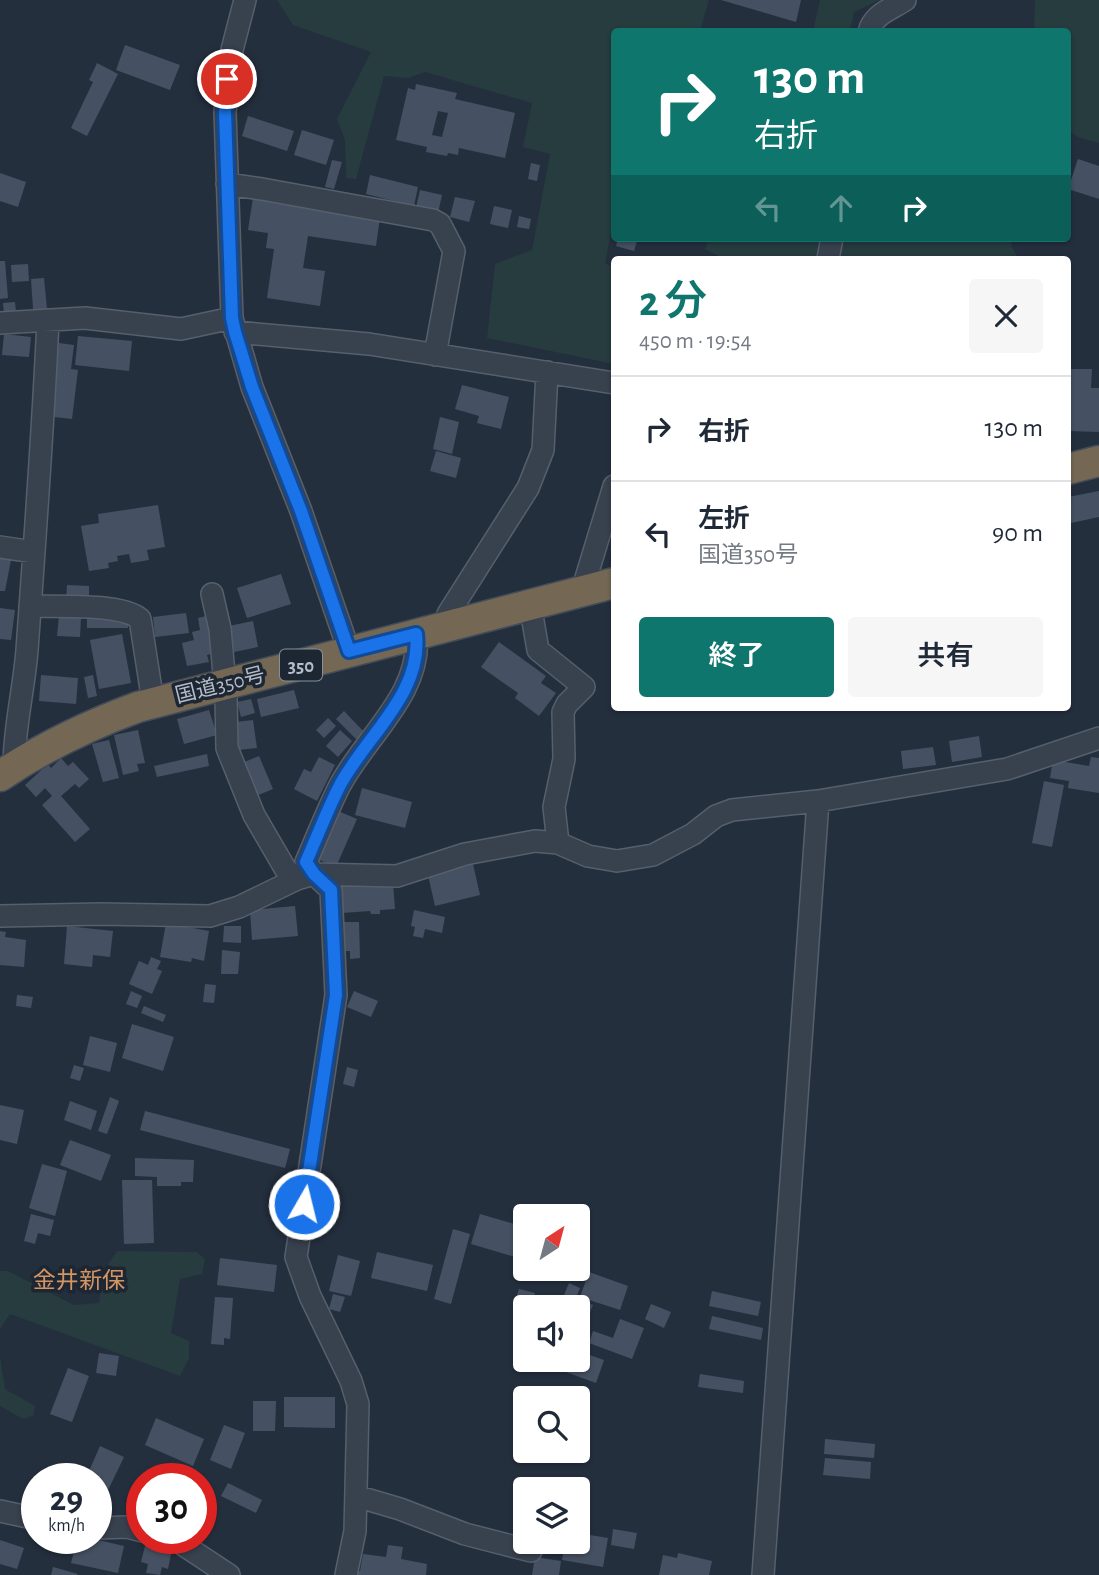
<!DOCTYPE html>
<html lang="ja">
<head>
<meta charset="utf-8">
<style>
	body { margin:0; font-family:"Alegreya Sans","Noto Sans JP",sans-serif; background:#f6f6f7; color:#1f2937; height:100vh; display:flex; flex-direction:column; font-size:26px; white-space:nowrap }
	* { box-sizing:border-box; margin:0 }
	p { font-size:23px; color:#747a83 }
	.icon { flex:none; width:38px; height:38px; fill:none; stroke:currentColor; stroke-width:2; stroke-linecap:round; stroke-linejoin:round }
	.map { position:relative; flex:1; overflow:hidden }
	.sheet { position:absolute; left:611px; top:256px; width:460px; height:455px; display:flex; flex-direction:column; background:#fff; border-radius:7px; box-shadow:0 2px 5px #0004 }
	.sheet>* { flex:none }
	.guide { position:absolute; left:611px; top:28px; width:460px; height:214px; border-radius:7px; box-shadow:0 2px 5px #0004; background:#0f766e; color:#fff; overflow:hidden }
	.needle { width:46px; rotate:36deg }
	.fabs { position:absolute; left:513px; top:1204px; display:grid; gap:14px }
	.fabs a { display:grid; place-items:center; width:77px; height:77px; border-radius:7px; background:#fff; box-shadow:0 2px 5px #0004; font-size:35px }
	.speed { position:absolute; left:21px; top:1463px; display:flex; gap:14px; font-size:35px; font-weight:700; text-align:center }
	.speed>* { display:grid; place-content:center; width:91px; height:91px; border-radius:50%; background:#fff; box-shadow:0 2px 5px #0004; line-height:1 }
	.speed small { font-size:18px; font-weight:400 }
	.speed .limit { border:10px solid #d22; background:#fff; color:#111 }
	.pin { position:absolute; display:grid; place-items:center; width:60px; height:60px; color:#fff; margin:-30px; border:4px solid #fff; border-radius:50%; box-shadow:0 2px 7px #0007 }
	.me { position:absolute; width:77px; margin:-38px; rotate:8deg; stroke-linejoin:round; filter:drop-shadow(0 0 5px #0008) }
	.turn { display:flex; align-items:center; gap:24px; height:147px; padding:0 28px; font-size:32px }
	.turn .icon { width:91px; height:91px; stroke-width:2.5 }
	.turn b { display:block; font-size:49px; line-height:60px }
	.lanes { display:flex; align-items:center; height:66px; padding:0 28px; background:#0003; justify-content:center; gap:35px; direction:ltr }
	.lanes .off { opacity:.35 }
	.round { display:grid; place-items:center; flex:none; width:74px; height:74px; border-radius:7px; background:#f6f6f7 }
	.summary { display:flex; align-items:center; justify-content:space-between; height:119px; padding:0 28px }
	h1 { font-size:42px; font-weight:600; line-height:52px; color:#0f766e }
	.primary-button { display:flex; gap:14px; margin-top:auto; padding:14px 28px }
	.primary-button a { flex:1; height:80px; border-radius:7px; background:#0f766e; color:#fff; font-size:28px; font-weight:600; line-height:80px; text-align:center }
	.primary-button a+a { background:#f6f6f7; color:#1f2937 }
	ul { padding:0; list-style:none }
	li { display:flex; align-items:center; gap:21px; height:105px; padding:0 28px; border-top:2px solid #e0e1e3 }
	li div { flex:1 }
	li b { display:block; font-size:26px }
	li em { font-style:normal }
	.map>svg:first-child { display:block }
</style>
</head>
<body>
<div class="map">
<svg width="1099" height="1575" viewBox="0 0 1099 1575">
	<rect width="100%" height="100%" fill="#242f3e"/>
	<!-- green -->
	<path fill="#263c3f" d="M 277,0 L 709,0 L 700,31 L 614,32 L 614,217 L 605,263 L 614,268 L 614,364 L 487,338 L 495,264 L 532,250 L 550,154 L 523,147 L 532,103 L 425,72 L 408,78 L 384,76 L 356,179 L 346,178 L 345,140 L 337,119 L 371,52 L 293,25 Z
		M 820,0 L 880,0 L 854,12 L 850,31 L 813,31 Z
		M 1035,0 L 1099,0 L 1099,143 L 1078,137 L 1068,130 L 1068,32 L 1034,31 Z
		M 709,238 L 1012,238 L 1011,246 L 1019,259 L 724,259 L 705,249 Z
		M 117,1251 L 197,1252 L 205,1259 L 202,1274 L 180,1279 L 171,1333 L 189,1341 L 189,1358 L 180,1376 L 10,1314 L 0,1329 L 0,1271 L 8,1271 L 74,1305 L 99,1303 L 103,1272 Z
		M 0,1356 L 5,1389 L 35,1406 L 33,1416 L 23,1419 L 0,1406 Z"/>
	<!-- building -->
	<path fill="#455162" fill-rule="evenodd" d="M 721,0 L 801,0 L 796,22 Z
		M 125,45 L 180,65 L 170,90 L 116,70 Z
		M 97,63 L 118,74 L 87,136 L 71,128 L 93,82 L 89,80 Z
		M 416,84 L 457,93 L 455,99 L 515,113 L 505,158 L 459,148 L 458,155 L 448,153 L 447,156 L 426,152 L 427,147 L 396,140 L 408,88 L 415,90 ZM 438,111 L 448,113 L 442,137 L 432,135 Z
		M 248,116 L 294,131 L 287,151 L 242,136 Z
		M 302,130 L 334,140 L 326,165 L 294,155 Z
		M 1078,159 L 1099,166 L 1099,199 L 1068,189 Z
		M 332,160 L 342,162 L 334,189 L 325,187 Z
		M 531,163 L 540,165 L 537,181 L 528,179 Z
		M 0,173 L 26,182 L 18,207 L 0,201 Z
		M 370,175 L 418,187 L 414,206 L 366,194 Z
		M 420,190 L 442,195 L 438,213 L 416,208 Z
		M 455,197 L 475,201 L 469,222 L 450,217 Z
		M 253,198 L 380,217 L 376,246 L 308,236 L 303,268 L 325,271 L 320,306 L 267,298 L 274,249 L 266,248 L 268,233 L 248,230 Z
		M 494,206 L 512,210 L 508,228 L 490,224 Z
		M 519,216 L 531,219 L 529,229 L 517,227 Z
		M 618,238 L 638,238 L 634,251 L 616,246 Z
		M 0,261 L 5,261 L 8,298 L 0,299 Z
		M 28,264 L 29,281 L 12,282 L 11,265 Z
		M 44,278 L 47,309 L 33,309 L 31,279 Z
		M 15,302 L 16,312 L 4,313 L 3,303 Z
		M 4,334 L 31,337 L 29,357 L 2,355 Z
		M 78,336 L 132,341 L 129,371 L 75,365 Z
		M 59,343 L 74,345 L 71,369 L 78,370 L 72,419 L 54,417 L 55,410 L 50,409 Z
		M 1070,369 L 1092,369 L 1091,388 L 1099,388 L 1099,432 L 1068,431 Z
		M 462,385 L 509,397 L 501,429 L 477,423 L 479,416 L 455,409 Z
		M 440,417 L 459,422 L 452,454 L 433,449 Z
		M 436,451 L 461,458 L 456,478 L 430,471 Z
		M 1099,491 L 1099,517 L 1071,523 L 1068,497 Z
		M 158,505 L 165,547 L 147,550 L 149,560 L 131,563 L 129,554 L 117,556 L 118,561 L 108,563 L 109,568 L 89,571 L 81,526 L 99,523 L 98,514 Z
		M 0,558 L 11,560 L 5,591 L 0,591 Z
		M 281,574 L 291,604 L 247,618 L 237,588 Z
		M 67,585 L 89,586 L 89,601 L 66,600 Z
		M 0,608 L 15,610 L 11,640 L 0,639 Z
		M 186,613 L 189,633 L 155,637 L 153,617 Z
		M 87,614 L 128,614 L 128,628 L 87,628 Z
		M 59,616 L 81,617 L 80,637 L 57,636 Z
		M 206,616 L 214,653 L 207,655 L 209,662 L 187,666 L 182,643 L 194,640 L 192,632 L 200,630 L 198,618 Z
		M 253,621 L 258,647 L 234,652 L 229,626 Z
		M 122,634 L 131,683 L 99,689 L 90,640 Z
		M 499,642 L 546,676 L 541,683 L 556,693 L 539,716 L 515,698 L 518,693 L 481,667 Z
		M 41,675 L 78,678 L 76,704 L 39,701 Z
		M 93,675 L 97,696 L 88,698 L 84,677 Z
		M 294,690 L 299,708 L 261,717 L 257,699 Z
		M 251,699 L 255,713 L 241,717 L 237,702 Z
		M 209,710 L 217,735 L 184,744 L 177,719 Z
		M 344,711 L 364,732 L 356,739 L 336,719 Z
		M 328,718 L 336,726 L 324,738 L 316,730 Z
		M 253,720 L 257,748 L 239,750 L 236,722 Z
		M 138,730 L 145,763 L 137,764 L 139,771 L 123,775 L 114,735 Z
		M 340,730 L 352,741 L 338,757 L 326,746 Z
		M 979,736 L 982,757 L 952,762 L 949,741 Z
		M 109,740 L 119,778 L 103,782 L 92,744 Z
		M 933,747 L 936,765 L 903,769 L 901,751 Z
		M 207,754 L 209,766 L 157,777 L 154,766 Z
		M 259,756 L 273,789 L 256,796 L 242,763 Z
		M 319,757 L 335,765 L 317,801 L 294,789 L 304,769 L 311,772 Z
		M 1091,757 L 1099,758 L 1099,793 L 1068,788 L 1069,781 L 1050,778 L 1053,760 L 1089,766 Z
		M 61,758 L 68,766 L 73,762 L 89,779 L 79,788 L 75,784 L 61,796 L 90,829 L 75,842 L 42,805 L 52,796 L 45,788 L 36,797 L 25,785 L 48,764 L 51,768 Z
		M 1044,781 L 1064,785 L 1052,847 L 1032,843 Z
		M 362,788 L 412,802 L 405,828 L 355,815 Z
		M 338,811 L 357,819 L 336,867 L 317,859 Z
		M 473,864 L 480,895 L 435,906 L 428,875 Z
		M 393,883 L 395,909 L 380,910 L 380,914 L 371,914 L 370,911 L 342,913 L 340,887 Z
		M 295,906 L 298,936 L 252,940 L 250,910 Z
		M 414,910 L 445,917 L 442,933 L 425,929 L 423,938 L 413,936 L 415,927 L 411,926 Z
		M 343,922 L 359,922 L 360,958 L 350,959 L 350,951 L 343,951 Z
		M 166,923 L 209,931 L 204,961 L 192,958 L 191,962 L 160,957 Z
		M 67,926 L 113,931 L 110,957 L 93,955 L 92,967 L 64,964 Z
		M 224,926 L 241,926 L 241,943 L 223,942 Z
		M 0,931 L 6,932 L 5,937 L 26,940 L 24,967 L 0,965 Z
		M 222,950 L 240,952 L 238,974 L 221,974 Z
		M 151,957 L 161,961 L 157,969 L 162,971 L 152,994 L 129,984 L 139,961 L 148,965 Z
		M 205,984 L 216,985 L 214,1003 L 203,1002 Z
		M 131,991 L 142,996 L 137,1008 L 126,1004 Z
		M 354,991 L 378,1001 L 371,1017 L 347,1007 Z
		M 17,995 L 33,997 L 31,1008 L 16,1006 Z
		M 144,1006 L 166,1015 L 163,1022 L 141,1013 Z
		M 132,1024 L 174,1037 L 163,1071 L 122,1058 Z
		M 90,1036 L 117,1043 L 110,1072 L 83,1065 Z
		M 74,1065 L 84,1068 L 80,1081 L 70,1078 Z
		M 347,1067 L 358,1070 L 354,1087 L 343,1084 Z
		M 110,1097 L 119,1101 L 107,1134 L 98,1131 Z
		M 70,1101 L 97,1111 L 91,1130 L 64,1120 Z
		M 0,1105 L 24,1110 L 17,1144 L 0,1140 Z
		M 145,1111 L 290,1149 L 285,1168 L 140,1130 Z
		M 70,1140 L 111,1155 L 101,1181 L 60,1165 Z
		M 135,1158 L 194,1160 L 193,1182 L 181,1182 L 181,1186 L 157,1186 L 157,1177 L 135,1176 Z
		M 42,1164 L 67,1171 L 55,1216 L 29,1208 Z
		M 122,1180 L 152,1180 L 154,1243 L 124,1244 Z
		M 31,1214 L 54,1220 L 50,1236 L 38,1233 L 35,1244 L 24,1241 Z
		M 480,1214 L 525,1227 L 525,1248 L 522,1259 L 471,1244 Z
		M 453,1229 L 470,1234 L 451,1304 L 434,1299 Z
		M 377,1252 L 433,1265 L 427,1291 L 371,1278 Z
		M 338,1255 L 360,1261 L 351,1296 L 329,1291 Z
		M 220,1258 L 277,1265 L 274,1292 L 217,1285 Z
		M 589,1272 L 628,1286 L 620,1310 L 580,1297 Z
		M 569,1283 L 580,1288 L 576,1298 L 593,1305 L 578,1342 L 578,1307 L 559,1307 Z
		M 519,1289 L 535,1293 L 532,1307 L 525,1307 L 525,1311 L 513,1308 Z
		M 712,1291 L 761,1302 L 758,1316 L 709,1306 Z
		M 333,1294 L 345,1297 L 340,1312 L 329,1309 Z
		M 215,1297 L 233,1298 L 230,1339 L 224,1338 L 224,1345 L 211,1344 Z
		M 651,1304 L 671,1312 L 664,1328 L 645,1319 Z
		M 712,1316 L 763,1328 L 761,1340 L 709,1329 Z
		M 620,1319 L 644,1328 L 632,1359 L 589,1343 L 593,1331 L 613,1338 Z
		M 578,1351 L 604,1360 L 596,1383 L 563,1371 L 567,1360 L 578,1360 Z
		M 99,1353 L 119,1356 L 116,1376 L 96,1373 Z
		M 68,1368 L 89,1376 L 72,1422 L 50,1414 Z
		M 700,1374 L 744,1381 L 743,1393 L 698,1387 Z
		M 284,1397 L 335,1397 L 335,1428 L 284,1427 Z
		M 253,1401 L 276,1401 L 275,1431 L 253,1431 Z
		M 156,1418 L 204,1439 L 193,1466 L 145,1445 Z
		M 224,1425 L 245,1433 L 231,1469 L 210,1460 Z
		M 825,1439 L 875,1444 L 874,1458 L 824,1454 Z
		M 100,1446 L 124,1457 L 99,1509 L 96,1507 L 96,1479 L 93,1479 L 95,1474 L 89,1471 Z
		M 825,1458 L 871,1462 L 870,1479 L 823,1475 Z
		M 228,1483 L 262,1500 L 256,1513 L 221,1496 Z
		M 613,1529 L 637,1533 L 634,1549 L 611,1545 Z
		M 578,1533 L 608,1538 L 603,1567 L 562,1560 L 565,1542 L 578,1542 Z
		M 64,1538 L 87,1543 L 90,1538 L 124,1546 L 118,1573 L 71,1563 L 74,1551 L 62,1549 Z
		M 0,1540 L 24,1548 L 17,1569 L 0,1564 Z
		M 146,1542 L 172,1549 L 168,1569 L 162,1567 L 160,1575 L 146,1573 L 148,1564 L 141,1562 Z
		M 388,1545 L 403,1547 L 401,1559 L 427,1564 L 426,1575 L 355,1575 L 356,1571 L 360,1571 L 363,1554 L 386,1557 Z
		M 678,1553 L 712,1561 L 709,1575 L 659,1575 L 663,1555 L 677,1558 Z
		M 535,1557 L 561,1561 L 559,1575 L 532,1575 Z
		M 53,1567 L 78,1574 L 77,1575 L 51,1575 Z"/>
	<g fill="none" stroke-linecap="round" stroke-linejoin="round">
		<!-- minor casing -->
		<g stroke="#565f6c" stroke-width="24">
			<path id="minor" d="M 245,0 L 232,50 L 225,112 L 232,318 L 252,387 L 301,511 L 349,651
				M 869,32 C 873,14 892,9 905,0
				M 227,184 L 262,189 L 433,220 L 440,224 L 454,251 L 435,355
				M 828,259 L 832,238
				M 0,323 L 85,318 L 181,329 L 232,318
				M 235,332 L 369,344 L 614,383
				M 0,547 L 34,552
				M 582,591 L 614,486
				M 212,594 L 220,629 L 226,697 L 227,748 L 254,815 L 286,870 L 297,879
				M 530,604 L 538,650 L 584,687 L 567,704 L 563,712 L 564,759 L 554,807 L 558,843
				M 30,606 C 57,607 121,603 140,619 L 153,702
				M 448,626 L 448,614 L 528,488 L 543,450 L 547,372
				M 14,766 C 14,728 24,689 27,650 C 35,540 43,431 48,320
				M 0,916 L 101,914 L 210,916 L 239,907 L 297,879 L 314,874 L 397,876 L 465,854 L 535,841 L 558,843 L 588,856 L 617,861 L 653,855 L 693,834 L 716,816 L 732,810 L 818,801 L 1007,769 L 1099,738
				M 356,1496 L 400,1509 L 465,1534 L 531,1551
				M 0,1511 L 37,1519
				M 96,1528 L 127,1527 L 142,1531
				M 169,1538 L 176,1540 L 229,1575
				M 346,1575 L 355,1531 L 358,1404 L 351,1381 L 310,1296 L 296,1257 L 336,995 L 331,890 L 314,874 L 306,862 C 317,837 327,811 339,787 C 364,738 423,693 416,634
				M 763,1575 L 818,801"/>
		</g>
		<!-- highway casing -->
		<g stroke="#434c59" stroke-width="33">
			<path id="highway" d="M 1068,469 L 1099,461
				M 0,776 C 43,747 89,725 138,707 L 614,583"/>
		</g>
		<!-- minor -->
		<use href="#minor" stroke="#38414e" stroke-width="21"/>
		<!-- highway -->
		<use href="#highway" stroke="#746855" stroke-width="30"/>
	</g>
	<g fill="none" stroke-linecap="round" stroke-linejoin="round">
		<!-- route casing -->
		<g stroke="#114b97" stroke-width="18">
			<path id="route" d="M 227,79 L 225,112 L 232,318 L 235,332 L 252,387 L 301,511 L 349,651 L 416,634 C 423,694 364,738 339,787 C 327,811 317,837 306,862 L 314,874 L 331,890 L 336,995 L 304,1204"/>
		</g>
		<!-- route -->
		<use href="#route" stroke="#1a73e8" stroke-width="12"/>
	</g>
	<g text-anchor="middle" stroke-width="7" stroke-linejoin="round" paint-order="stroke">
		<!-- shield labels -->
		<rect fill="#1d2633" stroke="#878f9c" stroke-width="2" x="280" y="649.5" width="42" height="31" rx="5"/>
		<g font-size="19" font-weight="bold" fill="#b4bcc9">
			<text x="301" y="672">350</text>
		</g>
		<!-- street labels -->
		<g font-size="21" fill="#b4bcc9" stroke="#1d2633">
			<text transform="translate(220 685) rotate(-14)" y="7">国道350号</text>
		</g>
		<!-- neighbourhood labels -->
		<g font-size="23" fill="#d59563" stroke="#1d2633">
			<text x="79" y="1288">金井新保</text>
		</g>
	</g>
</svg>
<div class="fabs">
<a><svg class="needle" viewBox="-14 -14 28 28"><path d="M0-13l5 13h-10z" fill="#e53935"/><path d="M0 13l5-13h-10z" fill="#747a83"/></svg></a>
<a><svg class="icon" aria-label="sound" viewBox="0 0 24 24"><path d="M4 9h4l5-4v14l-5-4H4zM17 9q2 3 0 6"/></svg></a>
<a><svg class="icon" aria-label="search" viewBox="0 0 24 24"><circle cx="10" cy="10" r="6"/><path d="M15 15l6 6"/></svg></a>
<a><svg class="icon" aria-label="layers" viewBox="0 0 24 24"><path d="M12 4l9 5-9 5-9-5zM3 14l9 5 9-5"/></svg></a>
</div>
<div class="speed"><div>29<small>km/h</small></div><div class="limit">30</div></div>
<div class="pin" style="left:227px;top:79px;background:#d93025"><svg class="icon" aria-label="arrive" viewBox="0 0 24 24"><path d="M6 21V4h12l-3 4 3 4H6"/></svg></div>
<svg class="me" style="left:304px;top:1204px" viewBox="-20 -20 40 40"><circle r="17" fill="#1a73e8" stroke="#fff" stroke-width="3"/><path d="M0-11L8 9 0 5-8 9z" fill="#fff"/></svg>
<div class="guide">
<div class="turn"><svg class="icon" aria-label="right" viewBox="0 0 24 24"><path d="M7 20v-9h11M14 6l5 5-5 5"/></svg><div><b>130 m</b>右折</div></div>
<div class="lanes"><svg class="icon off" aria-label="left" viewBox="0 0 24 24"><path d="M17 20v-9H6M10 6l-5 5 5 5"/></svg><svg class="icon off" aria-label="ahead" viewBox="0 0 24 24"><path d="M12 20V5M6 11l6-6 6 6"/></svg><svg class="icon" aria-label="right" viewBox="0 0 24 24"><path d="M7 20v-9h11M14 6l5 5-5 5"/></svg></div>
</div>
<section class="sheet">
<div class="summary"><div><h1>2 分</h1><p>450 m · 19:54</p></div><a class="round"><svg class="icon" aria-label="close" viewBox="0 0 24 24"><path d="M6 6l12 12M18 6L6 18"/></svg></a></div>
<ul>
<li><svg class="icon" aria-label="right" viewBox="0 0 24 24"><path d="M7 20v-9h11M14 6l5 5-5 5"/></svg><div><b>右折</b></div><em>130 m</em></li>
<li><svg class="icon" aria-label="left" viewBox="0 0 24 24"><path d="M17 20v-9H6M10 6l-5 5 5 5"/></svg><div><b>左折</b><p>国道350号</p></div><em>90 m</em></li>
</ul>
<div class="primary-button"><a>終了</a><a>共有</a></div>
</section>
</div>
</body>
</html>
